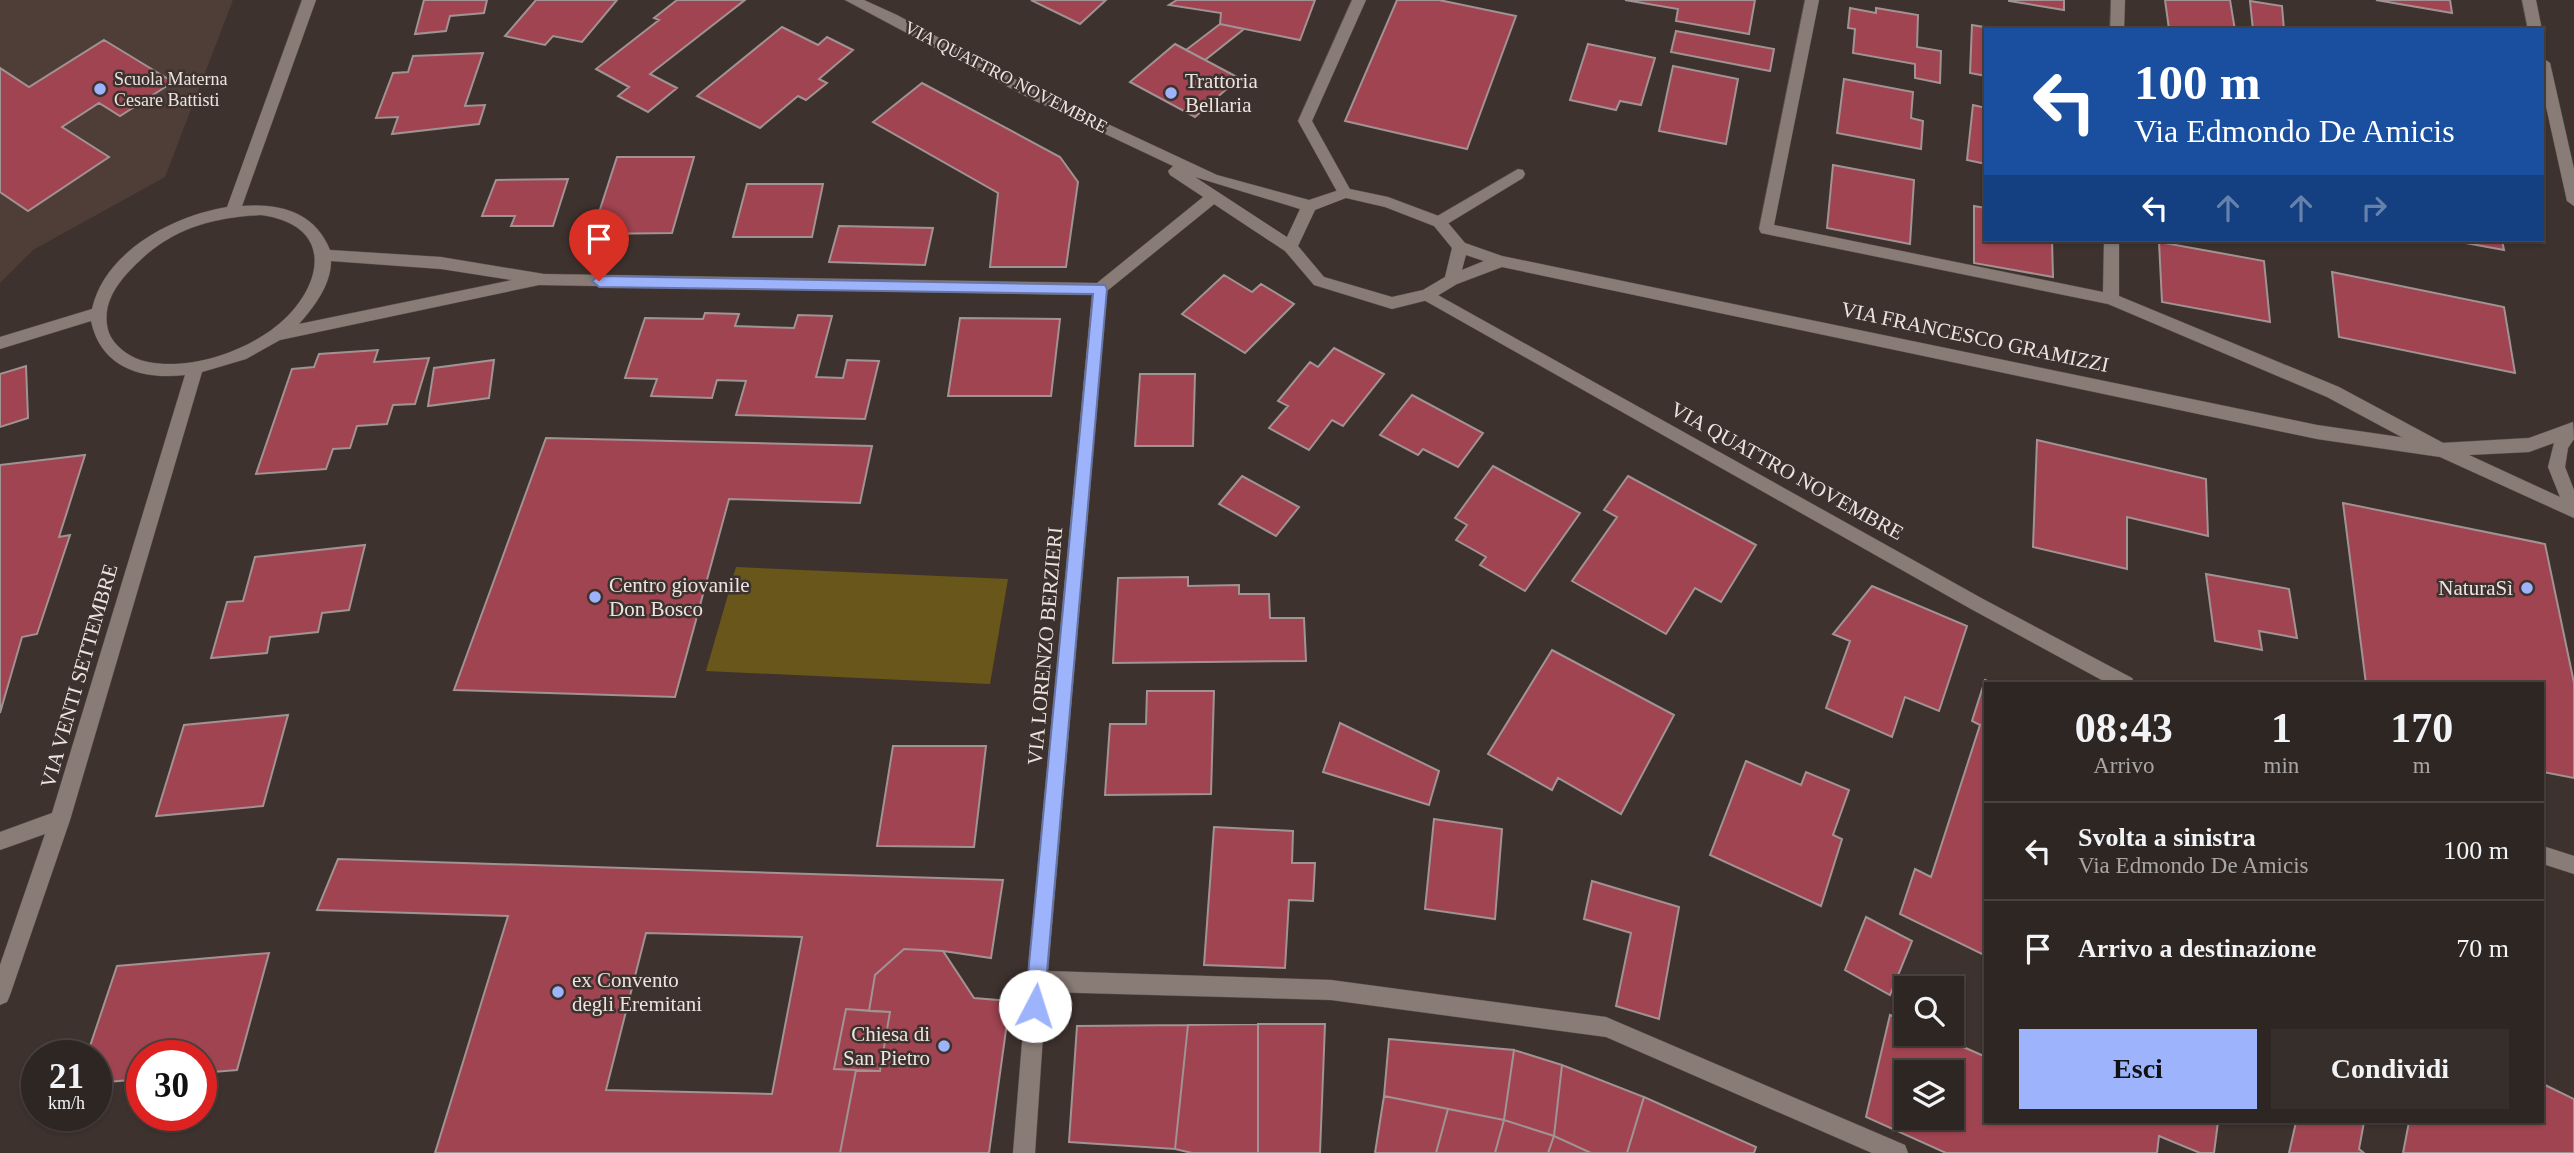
<!DOCTYPE html>
<html lang="it">
<head>
<meta charset="utf-8">
<style>
	body { margin:0; font-family:Georgia,serif; background:#362e2a; color:#f1f3f6; height:100vh; display:flex; flex-direction:column; font-size:26px; white-space:nowrap }
	* { box-sizing:border-box; margin:0 }
	p { font-size:23px; color:#a7a5a5 }
	.icon { flex:none; width:38px; height:38px; fill:none; stroke:currentColor; stroke-width:2; stroke-linecap:round; stroke-linejoin:round }
	.map { position:relative; flex:1; overflow:hidden }
	.drawer { position:absolute; left:1984px; top:682px; width:560px; height:441px; display:flex; flex-direction:column; background:#2e2622; border-radius:0px; box-shadow:0 2px 5px #0004,0 0 0 2px #494340 }
	.drawer>* { flex:none }
	.top-card { position:absolute; left:1984px; top:28px; width:560px; height:214px; border-radius:0px; box-shadow:0 2px 5px #0004,0 0 0 2px #494340; background:#1a4fa0; color:#fff; overflow:hidden }
	.controls { position:absolute; left:1894px; top:976px; display:grid; gap:14px }
	.controls a { display:grid; place-items:center; width:70px; height:70px; border-radius:0px; background:#2e2622; box-shadow:0 2px 5px #0004,0 0 0 2px #494340; font-size:35px }
	.speed { position:absolute; left:21px; top:1040px; display:flex; gap:14px; font-size:35px; font-weight:700; text-align:center }
	.speed>* { display:grid; place-content:center; width:91px; height:91px; border-radius:50%; background:#2e2622; box-shadow:0 2px 5px #0004,0 0 0 2px #494340; line-height:1 }
	.speed small { font-size:18px; font-weight:400 }
	.speed .limit { border:10px solid #d22; background:#fff; color:#111 }
	.pin { position:absolute; display:grid; place-items:center; width:60px; height:60px; color:#fff; margin:-72px -30px; border-radius:50% 50% 50% 0; rotate:-45deg; box-shadow:0 0 7px #0007 }
	.pin .icon { rotate:45deg }
	.me { position:absolute; width:77px; margin:-38px; rotate:5deg; stroke-linejoin:round; filter:drop-shadow(0 0 5px #0008) }
	.turn { display:flex; align-items:center; gap:24px; height:147px; padding:0 35px; font-size:32px }
	.turn .icon { width:91px; height:91px; stroke-width:2.5 }
	.turn b { display:block; font-size:49px; line-height:60px }
	.lanes { display:flex; align-items:center; height:66px; padding:0 35px; background:#0003; justify-content:center; gap:35px; direction:ltr }
	.lanes .off { opacity:.35 }
	.eta { display:flex; justify-content:space-evenly; align-items:center; height:119px; text-align:center }
	.eta b { font-size:42px; font-weight:700; line-height:49px }
	.cta { display:flex; gap:14px; margin-top:auto; padding:14px 35px }
	.cta a { flex:1; height:80px; border-radius:0px; background:#9db4fd; color:#111; font-size:28px; font-weight:700; line-height:80px; text-align:center }
	.cta a+a { background:#362e2a; color:#f1f3f6 }
	ul { padding:0; list-style:none }
	li { display:flex; align-items:center; gap:21px; height:98px; padding:0 35px; border-top:2px solid #494340 }
	li div { flex:1 }
	li b { display:block; font-size:26px }
	li em { font-style:normal }
	.map>svg:first-child { display:block }
</style>
</head>
<body>
<div class="map">
<svg width="2574" height="1153" viewBox="0 0 2574 1153">
	<rect width="100%" height="100%" fill="#3e322e"/>
	<!-- built -->
	<path fill="#4f3d37" d="M 0,0 L 233,0 L 165,177 L 33,250 L 0,283 Z"/>
	<!-- green -->
	<path fill="#69561a" d="M 736,567 L 1008,579 L 990,684 L 706,671 Z"/>
	<!-- building -->
	<path fill="#a04451" stroke="#a19293" stroke-width="2" fill-rule="evenodd" d="M 424,0 L 487,0 L 484,13 L 450,16 L 446,31 L 415,34 Z
		M 536,0 L 617,0 L 582,42 L 553,36 L 545,45 L 505,36 Z
		M 677,0 L 745,0 L 650,74 L 677,88 L 648,112 L 618,96 L 629,87 L 596,69 L 659,20 L 654,18 Z
		M 1031,0 L 1106,0 L 1080,24 Z
		M 1177,0 L 1315,0 L 1300,40 L 1220,24 L 1221,13 L 1169,5 Z
		M 1397,0 L 1439,0 L 1516,16 L 1467,149 L 1345,121 Z
		M 1625,0 L 1755,0 L 1749,34 L 1676,21 L 1678,9 Z
		M 2009,0 L 2064,0 L 2064,10 L 2009,1 Z
		M 2165,0 L 2230,0 L 2235,30 L 2169,29 Z
		M 2376,0 L 2450,0 L 2452,13 Z
		M 2250,1 L 2282,6 L 2284,30 L 2253,30 Z
		M 1850,8 L 1876,13 L 1876,8 L 1918,15 L 1917,47 L 1941,51 L 1940,83 L 1915,78 L 1915,64 L 1853,53 L 1855,29 L 1848,28 Z
		M 1220,24 L 1244,29 L 1205,60 L 1186,50 Z
		M 1972,25 L 2002,30 L 1986,30 L 1986,76 L 1970,73 Z
		M 782,27 L 818,45 L 827,37 L 853,50 L 819,79 L 827,83 L 806,100 L 798,96 L 760,128 L 697,96 Z
		M 1676,31 L 1774,49 L 1770,71 L 1671,52 Z
		M 104,40 L 173,82 L 120,116 L 99,103 L 62,127 L 109,157 L 28,211 L 0,192 L 0,68 L 29,87 Z
		M 1175,44 L 1239,78 L 1195,117 L 1130,82 Z
		M 1588,44 L 1655,58 L 1641,105 L 1620,101 L 1616,110 L 1570,100 Z
		M 483,53 L 465,106 L 485,105 L 479,124 L 392,134 L 398,117 L 376,118 L 393,73 L 408,72 L 413,56 Z
		M 1673,66 L 1738,79 L 1726,144 L 1659,131 Z
		M 1844,79 L 1913,92 L 1911,118 L 1923,121 L 1921,149 L 1837,133 Z
		M 922,83 L 1060,157 L 1078,182 L 1066,267 L 990,267 L 998,193 L 873,122 Z
		M 1973,105 L 1986,108 L 1986,164 L 1967,160 Z
		M 617,157 L 694,157 L 672,233 L 592,234 Z
		M 1833,165 L 1914,180 L 1910,244 L 1827,228 Z
		M 568,179 L 553,226 L 511,226 L 515,216 L 482,216 L 496,180 Z
		M 747,184 L 823,184 L 812,237 L 733,237 Z
		M 1974,206 L 1986,208 L 1986,240 L 2052,240 L 2053,277 L 1974,263 Z
		M 839,226 L 933,228 L 925,265 L 829,262 Z
		M 2449,240 L 2502,240 L 2504,250 Z
		M 2159,242 L 2264,261 L 2270,322 L 2162,302 Z
		M 2332,272 L 2504,307 L 2515,373 L 2339,337 Z
		M 1224,275 L 1252,292 L 1261,284 L 1294,304 L 1245,353 L 1182,314 Z
		M 705,313 L 739,314 L 735,326 L 794,328 L 798,315 L 832,316 L 816,377 L 843,378 L 847,360 L 879,361 L 865,419 L 736,415 L 746,381 L 717,380 L 712,398 L 651,396 L 657,379 L 625,378 L 645,318 L 703,319 Z
		M 960,318 L 1060,319 L 1051,396 L 948,396 Z
		M 1334,348 L 1384,374 L 1343,426 L 1332,420 L 1309,450 L 1269,428 L 1288,406 L 1278,401 L 1310,362 L 1318,367 Z
		M 378,350 L 374,362 L 429,358 L 415,404 L 393,405 L 387,424 L 357,426 L 350,448 L 333,449 L 326,469 L 256,474 L 292,369 L 314,367 L 319,354 Z
		M 494,360 L 489,398 L 428,406 L 434,368 Z
		M 26,366 L 28,418 L 0,427 L 0,374 Z
		M 1140,374 L 1195,374 L 1193,446 L 1135,446 Z
		M 1412,395 L 1483,433 L 1458,467 L 1423,449 L 1418,455 L 1380,435 Z
		M 546,438 L 872,446 L 860,503 L 729,499 L 675,697 L 454,690 Z
		M 2037,440 L 2206,479 L 2208,536 L 2127,517 L 2127,569 L 2033,547 Z
		M 85,455 L 59,537 L 70,535 L 37,634 L 22,637 L 0,713 L 0,465 Z
		M 1493,466 L 1580,513 L 1525,591 L 1480,565 L 1486,557 L 1456,540 L 1467,525 L 1455,518 Z
		M 1242,476 L 1299,507 L 1276,536 L 1219,504 Z
		M 1628,476 L 1756,545 L 1721,602 L 1695,588 L 1666,634 L 1572,581 L 1617,517 L 1604,510 Z
		M 2343,503 L 2545,544 L 2574,683 L 2574,778 L 2543,772 L 2543,684 L 2366,684 Z
		M 365,545 L 349,610 L 322,613 L 318,632 L 270,637 L 267,653 L 211,658 L 227,602 L 243,601 L 255,557 Z
		M 2206,574 L 2289,589 L 2297,638 L 2259,631 L 2262,650 L 2215,641 Z
		M 1188,577 L 1188,586 L 1239,585 L 1239,594 L 1269,594 L 1270,618 L 1304,618 L 1306,661 L 1113,663 L 1118,578 Z
		M 1872,586 L 1967,626 L 1939,711 L 1905,697 L 1892,737 L 1826,708 L 1850,641 L 1833,634 Z
		M 1552,650 L 1674,715 L 1621,814 L 1558,778 L 1552,790 L 1488,754 Z
		M 1985,680 L 1994,684 L 1986,684 L 1986,956 L 1900,914 L 1915,869 L 1931,877 L 1980,725 L 1972,721 Z
		M 1147,691 L 1214,691 L 1211,794 L 1105,795 L 1110,724 L 1146,724 Z
		M 288,715 L 263,806 L 156,816 L 184,725 Z
		M 1340,723 L 1439,771 L 1429,805 L 1323,772 Z
		M 893,746 L 986,746 L 974,847 L 877,846 Z
		M 1746,761 L 1801,785 L 1806,772 L 1849,790 L 1833,835 L 1842,839 L 1821,906 L 1710,855 Z
		M 1434,819 L 1502,829 L 1495,919 L 1425,909 Z
		M 1214,827 L 1293,831 L 1292,863 L 1315,863 L 1313,901 L 1289,900 L 1285,968 L 1204,965 Z
		M 338,859 L 1003,880 L 991,958 L 943,951 L 904,949 L 875,975 L 869,1011 L 846,1009 L 834,1069 L 856,1070 L 840,1153 L 435,1153 L 508,916 L 317,910 ZM 646,933 L 802,937 L 772,1094 L 606,1090 Z
		M 1592,881 L 1679,907 L 1659,1019 L 1616,1006 L 1631,933 L 1584,919 Z
		M 1866,917 L 1912,941 L 1890,995 L 1845,970 Z
		M 904,949 L 943,951 L 974,998 L 1010,1001 L 989,1153 L 840,1153 L 856,1070 L 880,1071 L 890,1012 L 869,1011 L 875,975 Z
		M 269,953 L 237,1070 L 201,1073 L 201,1055 L 142,1055 L 142,1079 L 96,1083 L 96,1055 L 87,1055 L 117,966 Z
		M 846,1009 L 890,1012 L 880,1071 L 834,1069 Z
		M 1890,1015 L 1906,1022 L 1906,1034 L 1934,1034 L 1986,1057 L 1986,1122 L 2218,1122 L 2214,1153 L 2200,1153 L 2159,1136 L 2157,1153 L 1946,1153 L 1866,1117 ZM 1906,1073 L 1951,1073 L 1951,1118 L 1906,1118 Z
		M 1258,1024 L 1258,1153 L 1192,1153 L 1175,1149 L 1188,1025 Z
		M 1258,1024 L 1325,1024 L 1320,1153 L 1258,1153 Z
		M 1188,1025 L 1175,1149 L 1069,1142 L 1077,1026 Z
		M 1389,1039 L 1514,1050 L 1504,1120 L 1384,1096 Z
		M 1514,1050 L 1562,1065 L 1554,1136 L 1504,1120 Z
		M 1562,1065 L 1644,1097 L 1627,1153 L 1591,1153 L 1554,1136 Z
		M 2543,1084 L 2574,1099 L 2574,1153 L 2403,1153 L 2409,1122 L 2543,1122 Z
		M 1384,1096 L 1448,1109 L 1436,1153 L 1375,1153 Z
		M 1644,1097 L 1756,1147 L 1754,1153 L 1627,1153 Z
		M 1448,1109 L 1504,1120 L 1495,1153 L 1436,1153 Z
		M 1504,1120 L 1554,1136 L 1548,1153 L 1495,1153 Z
		M 2296,1122 L 2364,1122 L 2359,1149 L 2364,1153 L 2289,1153 Z
		M 1554,1136 L 1591,1153 L 1548,1153 Z"/>
	<g fill="none" stroke-linecap="round" stroke-linejoin="round">
		<!-- street casing -->
		<g stroke="#584f4b" stroke-width="1">
			<path id="street" d="M 302,0 L 316,0 L 242,206 C 280,203 315,212 330,250 L 441,257 L 544,274 L 1097,283 L 1208,193 L 1218,193 L 1220,197 L 1218,201 L 1107,291 L 1048,971 L 1331,980 L 1606,1017 L 1905,1145 L 1908,1153 L 1872,1153 L 1606,1037 L 1331,1000 L 1046,992 L 1035,1153 L 1013,1153 L 1027,981 L 1092,295 L 539,285 L 280,340 L 246,359 L 202,372 L 70,820 L 10,995 L 7,1002 L 0,1005 L 0,965 L 45,834 L 0,850 L 0,832 L 52,813 L 185,375 C 142,380 101,368 91,321 L 0,349 L 0,337 L 92,309 C 105,251 173,216 227,207 ZM 261,215 C 341,226 321,295 270,331 C 237,354 189,370 148,362 C 132,359 113,347 108,330 C 100,298 125,274 147,254 C 180,226 219,217 261,215 ZM 331,261 L 441,269 L 512,280 L 299,324 C 314,307 331,285 331,261 Z
				M 1352,0 L 1366,0 L 1312,121 L 1352,193 L 1345,198 L 1340,197 L 1298,121 Z
				M 1805,0 L 1819,0 L 1774,225 L 2103,292 L 2104,240 L 2119,240 L 2119,296 L 2339,387 L 2447,445 L 2449,450 L 2447,455 L 2435,455 L 2327,397 L 2108,304 L 1761,233 L 1759,229 Z
				M 2111,0 L 2125,0 L 2124,30 L 2110,30 Z
				M 2522,0 L 2536,0 L 2542,30 L 2528,30 Z
				M 2543,58 L 2550,63 L 2574,169 L 2574,206 L 2567,201 L 2543,93 Z
				M 1518,169 L 1523,170 L 1525,174 L 1523,178 L 1444,226 L 1434,226 L 1432,222 L 1434,218 Z
				M 1427,289 L 1983,599 L 2132,678 L 2135,684 L 2109,684 L 1971,609 L 1422,299 L 1419,295 Z
				M 2543,846 L 2574,856 L 2574,874 L 2543,864 Z"/>
		</g>
		<!-- secondary casing -->
		<g stroke="#584f4b" stroke-width="1">
			<path id="secondary" d="M 845,0 L 864,0 L 897,15 L 1037,91 L 1217,175 L 1309,200 L 1345,188 L 1388,197 L 1444,218 L 1465,243 L 1502,256 L 2317,425 L 2441,443 L 2529,438 L 2573,422 L 2574,439 L 2568,448 L 2565,467 L 2574,490 L 2574,518 L 2440,457 L 2317,439 L 1502,267 L 1457,284 L 1432,299 L 1392,309 L 1314,285 L 1285,251 L 1170,175 L 1168,171 L 1173,166 L 1027,97 ZM 1195,177 L 1300,209 L 1287,237 ZM 1346,198 L 1385,207 L 1434,226 L 1452,248 L 1445,277 L 1423,290 L 1392,297 L 1324,277 L 1298,246 L 1315,210 ZM 1466,255 L 1484,261 L 1462,270 ZM 2554,443 L 2548,467 L 2560,497 L 2469,455 L 2529,452 Z"/>
		</g>
		<!-- street -->
		<use href="#street" fill="#897c77" fill-rule="evenodd"/>
		<!-- secondary -->
		<use href="#secondary" fill="#897c77" fill-rule="evenodd"/>
	</g>
	<!-- route -->
	<path fill="#9db4fd" stroke="#6675a4" stroke-width="2" d="M 599,276 L 1105,285 L 1107,289 L 1044,1006 L 1041,1012 L 1035,1015 L 1028,1012 L 1025,1006 L 1093,294 L 599,287 L 592,281 Z"/>
	<!-- markers -->
	<g fill="#9db4fd" stroke="#3e322e" stroke-width="2.5">
		<circle cx="100" cy="89" r="7"/>
		<circle cx="1171" cy="93" r="7"/>
		<circle cx="2527" cy="588" r="7"/>
		<circle cx="595" cy="597" r="7"/>
		<circle cx="558" cy="992" r="7"/>
		<circle cx="944" cy="1046" r="7"/>
	</g>
	<g text-anchor="middle" stroke-width="5" stroke-linejoin="round" paint-order="stroke">
		<!-- far-street labels -->
		<g font-size="18" fill="#ece4e1" stroke="#3e322e">
			<text transform="translate(1006 77) rotate(27)" y="6">VIA QUATTRO NOVEMBRE</text>
		</g>
		<!-- far-poi labels -->
		<g font-size="18" fill="#ece4e1" stroke="#3e322e" text-anchor="start">
			<text x="114" y="85">Scuola Materna<tspan x="114" dy="21">Cesare Battisti</tspan></text>
		</g>
		<!-- poi labels -->
		<g font-size="21" fill="#ece4e1" stroke="#3e322e" text-anchor="start">
			<text x="1185" y="88">Trattoria<tspan x="1185" dy="24">Bellaria</tspan></text>
			<text x="609" y="592">Centro giovanile<tspan x="609" dy="24">Don Bosco</tspan></text>
			<text x="2513" y="595" text-anchor="end">NaturaSì</text>
			<text x="572" y="987">ex Convento<tspan x="572" dy="24">degli Eremitani</tspan></text>
			<text x="930" y="1041" text-anchor="end">Chiesa di<tspan x="930" dy="24">San Pietro</tspan></text>
		</g>
		<!-- street labels -->
		<g font-size="21" fill="#ece4e1" stroke="#3e322e">
			<text transform="translate(1975 337) rotate(12)" y="7">VIA FRANCESCO GRAMIZZI</text>
			<text transform="translate(1787 471) rotate(29)" y="7">VIA QUATTRO NOVEMBRE</text>
			<text transform="translate(1045 646) rotate(-85)" y="7">VIA LORENZO BERZIERI</text>
			<text transform="translate(79 676) rotate(-74)" y="7">VIA VENTI SETTEMBRE</text>
		</g>
	</g>
</svg>
<div class="controls">
<a><svg class="icon" aria-label="search" viewBox="0 0 24 24"><circle cx="10" cy="10" r="6"/><path d="M15 15l6 6"/></svg></a>
<a><svg class="icon" aria-label="layers" viewBox="0 0 24 24"><path d="M12 4l9 5-9 5-9-5zM3 14l9 5 9-5"/></svg></a>
</div>
<div class="speed"><div>21<small>km/h</small></div><div class="limit">30</div></div>
<div class="pin" style="left:599px;top:281px;background:#d93025"><svg class="icon" aria-label="arrive" viewBox="0 0 24 24"><path d="M6 21V4h12l-3 4 3 4H6"/></svg></div>
<svg class="me" style="left:1035px;top:1006px" viewBox="-20 -20 40 40"><circle r="19" fill="#fff"/><path d="M0-13L10 11 0 6-10 11z" fill="#9db4fd"/></svg>
<div class="top-card">
<div class="turn"><svg class="icon" aria-label="left" viewBox="0 0 24 24"><path d="M17 20v-9H6M10 6l-5 5 5 5"/></svg><div><b>100 m</b>Via Edmondo De Amicis</div></div>
<div class="lanes"><svg class="icon" aria-label="left" viewBox="0 0 24 24"><path d="M17 20v-9H6M10 6l-5 5 5 5"/></svg><svg class="icon off" aria-label="ahead" viewBox="0 0 24 24"><path d="M12 20V5M6 11l6-6 6 6"/></svg><svg class="icon off" aria-label="ahead" viewBox="0 0 24 24"><path d="M12 20V5M6 11l6-6 6 6"/></svg><svg class="icon off" aria-label="right" viewBox="0 0 24 24"><path d="M7 20v-9h11M14 6l5 5-5 5"/></svg></div>
</div>
<section class="drawer">
<div class="eta">
<div><b>08:43</b><p>Arrivo</p></div>
<div><b>1</b><p>min</p></div>
<div><b>170</b><p>m</p></div>
</div>
<ul>
<li><svg class="icon" aria-label="left" viewBox="0 0 24 24"><path d="M17 20v-9H6M10 6l-5 5 5 5"/></svg><div><b>Svolta a sinistra</b><p>Via Edmondo De Amicis</p></div><em>100 m</em></li>
<li><svg class="icon" aria-label="arrive" viewBox="0 0 24 24"><path d="M6 21V4h12l-3 4 3 4H6"/></svg><div><b>Arrivo a destinazione</b></div><em>70 m</em></li>
</ul>
<div class="cta"><a>Esci</a><a>Condividi</a></div>
</section>
</div>
</body>
</html>
